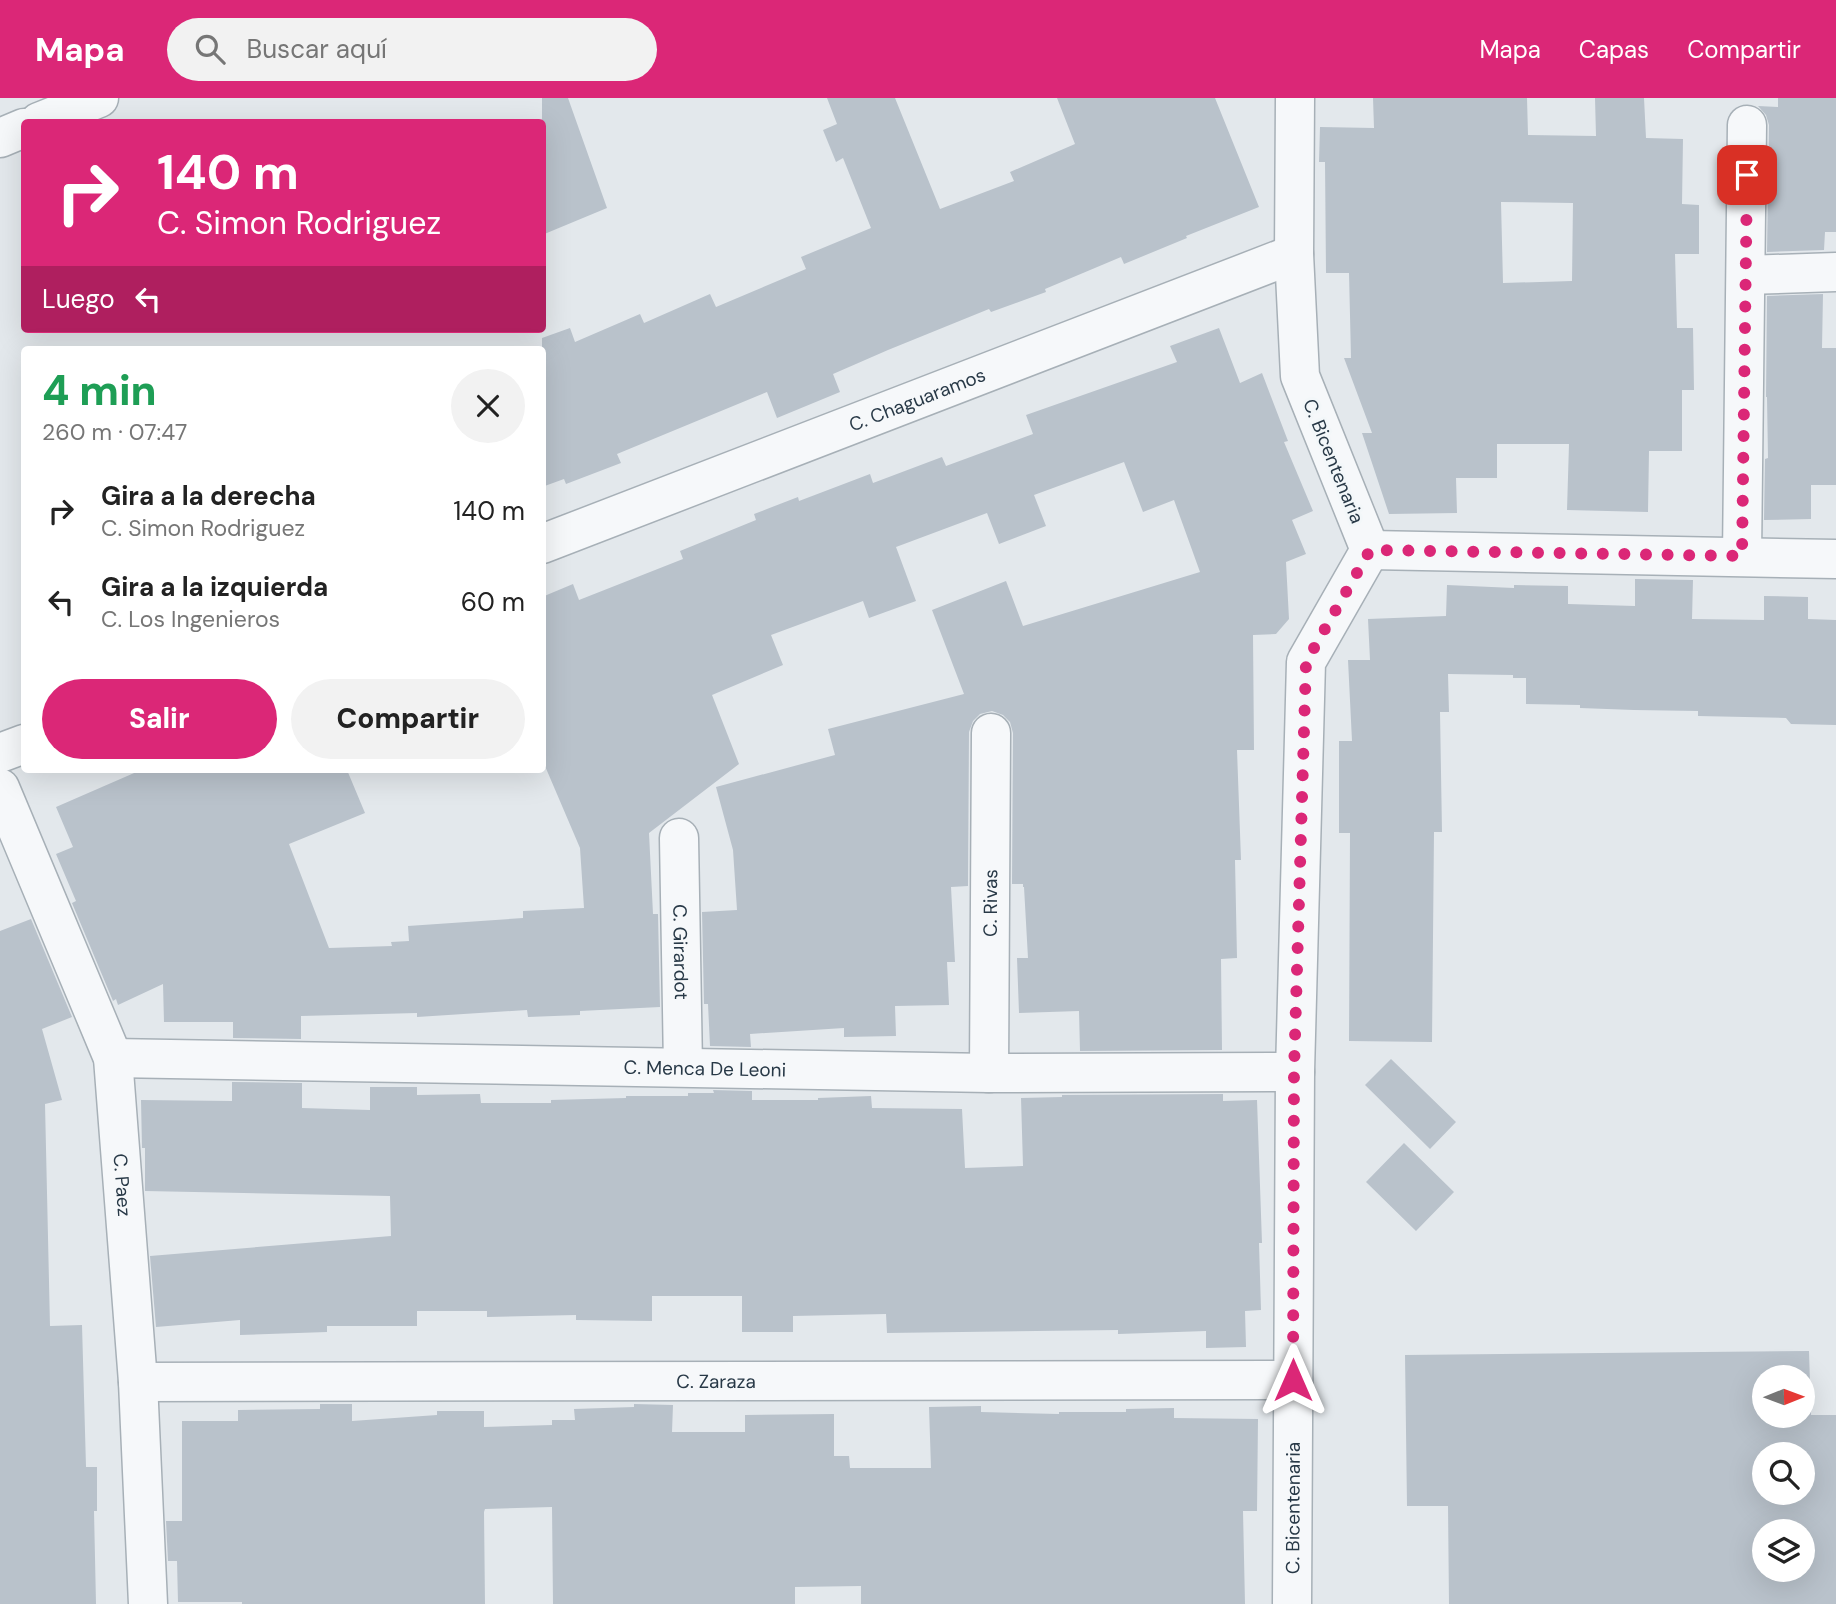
<!DOCTYPE html>
<html lang="es">
<head>
<meta charset="utf-8">
<style>
	body { margin:0; font-family:"DM Sans",sans-serif; background:#f2f2f2; color:#222; height:100vh; display:flex; flex-direction:column; font-size:26px; white-space:nowrap }
	* { box-sizing:border-box; margin:0 }
	p { font-size:23px; color:#767676 }
	.icon { flex:none; width:38px; height:38px; fill:none; stroke:currentColor; stroke-width:2; stroke-linecap:round; stroke-linejoin:round }
	.map { position:relative; flex:1; overflow:hidden }
	.drawer { position:absolute; left:21px; top:248px; width:525px; height:427px; display:flex; flex-direction:column; background:#fff; border-radius:7px; box-shadow:0 7px 28px #0002 }
	.drawer>* { flex:none }
	.hud { position:absolute; left:21px; top:21px; width:525px; height:214px; border-radius:7px; box-shadow:0 7px 28px #0002; background:#db2777; color:#fff; overflow:hidden }
	.needle { width:46px; rotate:89deg }
	.controls { position:absolute; left:1752px; top:1267px; display:grid; gap:14px }
	.controls a { display:grid; place-items:center; width:63px; height:63px; border-radius:50%; background:#fff; box-shadow:0 7px 28px #0002; font-size:35px }
	.pin { position:absolute; display:grid; place-items:center; width:60px; height:60px; color:#fff; margin:-30px; border-radius:14px; box-shadow:0 4px 10px #0006 }
	.me { position:absolute; width:77px; margin:-38px; rotate:0deg; stroke-linejoin:round; filter:drop-shadow(0 0 5px #0008) }
	.turn { display:flex; align-items:center; gap:24px; height:147px; padding:0 21px; font-size:32px }
	.turn .icon { width:91px; height:91px; stroke-width:2.5 }
	.turn b { display:block; font-size:49px; line-height:60px }
	.then { display:flex; align-items:center; height:66px; padding:0 21px; background:#0003; gap:14px; font-size:26px }
	.round { display:grid; place-items:center; flex:none; width:74px; height:74px; border-radius:37px; background:#f2f2f2 }
	.summary { display:flex; align-items:center; justify-content:space-between; height:119px; padding:0 21px }
	h1 { font-size:42px; font-weight:800; line-height:52px; color:#1e9e55 }
	.action { display:flex; gap:14px; margin-top:auto; padding:14px 21px }
	.action a { flex:1; height:80px; border-radius:42px; background:#db2777; color:#fff; font-size:28px; font-weight:800; line-height:80px; text-align:center }
	.action a+a { background:#f2f2f2; color:#222 }
	ul { padding:0; list-style:none }
	li { display:flex; align-items:center; gap:21px; height:91px; padding:0 21px }
	li div { flex:1 }
	li b { display:block; font-size:26px }
	li em { font-style:normal }
	header { display:flex; align-items:center; gap:42px; box-sizing:border-box; height:98px; padding:0 35px; background:#db2777; color:#fff }
	header strong { font-size:33px }
	nav { display:flex; gap:38px; margin-inline-start:auto; font-size:24px }
	.search { width:490px; height:63px; background:#f2f2f2; display:flex; align-items:center; gap:18px; box-sizing:border-box; padding:0 24px; border-radius:38px; color:#767676; font-size:26px }
	.map>svg:first-child { display:block }
</style>
</head>
<body>
<header>
<strong>Mapa</strong>
<div class="search"><svg class="icon" aria-label="search" viewBox="0 0 24 24"><circle cx="10" cy="10" r="6"/><path d="M15 15l6 6"/></svg>Buscar aquí</div>
<nav><a>Mapa</a><a>Capas</a><a>Compartir</a></nav>
</header>
<div class="map">
<svg width="1836" height="1506" viewBox="0 0 1836 1506">
	<rect width="100%" height="100%" fill="#e3e8ec"/>
	<!-- building -->
	<path fill="#b9c2cb" fill-rule="evenodd" d="M 542,0 L 568,0 L 607,110 L 542,137 Z
		M 827,0 L 895,0 L 940,111 L 1014,83 L 1010,74 L 1075,46 L 1057,0 L 1215,0 L 1259,109 L 1186,138 L 1187,140 L 1124,166 L 1121,159 L 1045,191 L 1046,194 L 991,214 L 989,211 L 888,252 L 833,276 L 840,294 L 777,320 L 767,294 L 617,356 L 621,365 L 566,386 L 564,381 L 542,389 L 542,240 L 570,230 L 575,244 L 640,216 L 644,225 L 710,196 L 716,209 L 806,171 L 801,159 L 871,130 L 843,60 L 836,64 L 823,32 L 837,26 Z
		M 1373,0 L 1527,0 L 1528,37 L 1596,38 L 1595,0 L 1644,0 L 1646,40 L 1683,41 L 1682,106 L 1699,107 L 1699,156 L 1675,156 L 1677,230 L 1693,230 L 1694,292 L 1682,292 L 1682,353 L 1649,353 L 1648,414 L 1567,412 L 1569,346 L 1497,346 L 1497,380 L 1456,380 L 1457,415 L 1389,416 L 1362,335 L 1372,335 L 1344,260 L 1351,260 L 1349,175 L 1326,175 L 1325,64 L 1319,64 L 1320,29 L 1374,30 ZM 1501,104 L 1573,105 L 1572,183 L 1503,185 Z
		M 1778,0 L 1836,0 L 1836,134 L 1825,134 L 1824,152 L 1767,154 L 1769,27 L 1766,17 L 1758,8 L 1778,9 Z
		M 1823,196 L 1822,250 L 1836,250 L 1836,387 L 1811,387 L 1811,421 L 1764,422 L 1765,361 L 1768,360 L 1767,299 L 1766,299 L 1767,198 Z
		M 1219,230 L 1240,285 L 1262,275 L 1288,343 L 1284,344 L 1313,413 L 1292,422 L 1306,456 L 1286,464 L 1289,521 L 1276,536 L 1253,537 L 1254,652 L 1237,652 L 1241,762 L 1235,762 L 1237,860 L 1221,861 L 1222,952 L 1080,953 L 1079,913 L 1019,915 L 1017,860 L 1028,860 L 1024,789 L 1023,789 L 1023,786 L 1012,786 L 1013,635 L 1010,624 L 1003,617 L 992,613 L 980,616 L 973,623 L 969,634 L 968,788 L 951,789 L 955,864 L 947,864 L 949,907 L 895,908 L 896,938 L 844,939 L 844,930 L 750,936 L 751,949 L 710,948 L 708,906 L 704,906 L 702,814 L 737,812 L 733,752 L 716,689 L 835,657 L 828,631 L 964,596 L 932,512 L 1006,483 L 1023,528 L 1200,474 L 1174,402 L 1143,414 L 1124,364 L 1034,397 L 1046,428 L 999,446 L 987,415 L 896,449 L 916,503 L 869,520 L 863,503 L 771,537 L 783,567 L 712,597 L 739,666 L 649,735 L 653,816 L 658,816 L 660,909 L 580,913 L 580,917 L 528,919 L 527,912 L 417,919 L 417,915 L 301,918 L 301,941 L 233,940 L 233,924 L 164,924 L 163,886 L 118,907 L 116,901 L 113,903 L 72,805 L 76,803 L 56,756 L 73,749 L 56,709 L 141,672 L 347,672 L 365,715 L 289,746 L 329,850 L 392,848 L 391,844 L 409,843 L 408,828 L 523,820 L 523,813 L 584,810 L 580,750 L 542,661 L 542,499 L 573,486 L 579,502 L 683,461 L 680,453 L 756,422 L 754,416 L 798,399 L 799,403 L 870,376 L 873,385 L 942,359 L 946,368 L 1033,336 L 1026,317 L 1177,264 L 1170,248 Z
		M 1635,481 L 1693,482 L 1692,521 L 1764,522 L 1764,498 L 1808,499 L 1808,521 L 1836,522 L 1836,627 L 1791,626 L 1786,620 L 1698,618 L 1698,613 L 1634,612 L 1580,610 L 1580,607 L 1526,606 L 1526,580 L 1513,580 L 1513,577 L 1448,576 L 1449,614 L 1440,614 L 1442,734 L 1434,734 L 1432,944 L 1349,943 L 1350,735 L 1339,735 L 1339,643 L 1352,643 L 1348,562 L 1370,562 L 1368,521 L 1446,518 L 1447,487 L 1514,490 L 1514,487 L 1568,488 L 1568,506 L 1635,508 Z
		M 31,821 L 72,919 L 42,931 L 62,1002 L 45,1006 L 50,1228 L 82,1227 L 86,1369 L 97,1369 L 97,1413 L 94,1413 L 96,1506 L 0,1506 L 0,833 Z
		M 1391,961 L 1456,1024 L 1430,1051 L 1365,987 Z
		M 232,984 L 302,985 L 302,1010 L 370,1012 L 370,989 L 417,989 L 417,997 L 480,996 L 481,1005 L 551,1005 L 551,1002 L 626,1000 L 626,998 L 688,998 L 688,995 L 714,995 L 713,992 L 752,993 L 752,1002 L 818,1002 L 818,1000 L 871,998 L 872,1010 L 962,1011 L 965,1070 L 1023,1068 L 1021,1000 L 1062,999 L 1062,997 L 1223,996 L 1223,1003 L 1257,1002 L 1262,1145 L 1259,1145 L 1261,1212 L 1245,1213 L 1246,1249 L 1206,1250 L 1206,1233 L 1118,1236 L 1118,1232 L 887,1235 L 886,1216 L 793,1218 L 793,1234 L 742,1234 L 742,1198 L 652,1198 L 652,1223 L 576,1222 L 576,1217 L 487,1219 L 487,1213 L 417,1213 L 417,1228 L 327,1228 L 327,1234 L 240,1237 L 240,1222 L 156,1229 L 150,1158 L 391,1138 L 390,1098 L 145,1093 L 145,1050 L 142,1050 L 141,1002 L 232,1003 Z
		M 1404,1045 L 1454,1094 L 1416,1133 L 1366,1084 Z
		M 1809,1253 L 1811,1317 L 1836,1317 L 1836,1506 L 1449,1506 L 1448,1408 L 1407,1408 L 1405,1257 ZM 1764,1279 L 1802,1279 L 1802,1318 L 1764,1318 ZM 1764,1356 L 1802,1356 L 1802,1395 L 1764,1395 ZM 1764,1433 L 1802,1433 L 1802,1472 L 1764,1472 Z
		M 320,1306 L 352,1306 L 352,1323 L 437,1317 L 437,1313 L 484,1313 L 484,1329 L 552,1327 L 552,1322 L 575,1322 L 574,1311 L 634,1309 L 634,1306 L 673,1307 L 672,1334 L 745,1334 L 745,1317 L 834,1316 L 834,1358 L 849,1358 L 850,1370 L 931,1370 L 929,1309 L 981,1308 L 981,1314 L 1059,1316 L 1059,1314 L 1126,1314 L 1126,1311 L 1174,1310 L 1174,1320 L 1258,1321 L 1257,1413 L 1243,1413 L 1245,1506 L 861,1506 L 861,1488 L 795,1489 L 795,1506 L 553,1506 L 552,1409 L 485,1411 L 484,1414 L 485,1506 L 242,1506 L 242,1504 L 178,1504 L 177,1463 L 168,1463 L 166,1423 L 182,1423 L 182,1323 L 238,1323 L 238,1312 L 320,1311 Z"/>
	<g fill="none" stroke-linecap="round" stroke-linejoin="round">
		<!-- street casing -->
		<g stroke="#a7b0b7" stroke-width="41">
			<g id="street">
				<path d="M 39,24 L 99,0"/>
				<path d="M 0,40 L 24,30"/>
				<path d="M 1746,177 L 1836,174"/>
				<path id="s1" d="M 542,446 L 1294,156"/>
				<path d="M 1370,452 L 1836,461"/>
				<path d="M 1742,458 L 1747,27"/>
				<path d="M 0,655 L 24,646"/>
				<path id="s2" d="M 0,690 L 113,960 L 138,1284 L 148,1506"/>
				<path id="s3" d="M 679,740 L 683,969"/>
				<path id="s4" d="M 113,960 L 989,975 L 1295,974"/>
				<path id="s5" d="M 989,975 L 991,635"/>
				<path id="s6" d="M 138,1284 L 1293,1282"/>
				<path id="s7" d="M 1292,1506 L 1295,974 L 1306,564 L 1370,452 L 1300,278 L 1294,156 L 1295,0"/>
			</g>
		</g>
		<!-- street -->
		<use href="#street" stroke="#f6f8fa" stroke-width="38"/>
	</g>
	<g fill="none" stroke-linecap="round" stroke-linejoin="round">
		<!-- route -->
		<path stroke="#db2777" stroke-width="12" stroke-dasharray="0 21.6" d="M 1293,1282 L 1294,974 L 1306,564 L 1370,452 L 1742,458 L 1747,77"/>
	</g>
	<g text-anchor="middle" stroke-width="6" stroke-linejoin="round" paint-order="stroke">
		<!-- street labels -->
		<g font-size="19" fill="#283947" stroke="#f3f7f9">
			<text dy="7" stroke="none"><textPath href="#s1" startOffset="402">C. Chaguaramos</textPath></text>
			<text transform="translate(1334 363) rotate(68)" y="7">C. Bicentenaria</text>
			<text dy="7" stroke="none"><textPath href="#s5" startOffset="170">C. Rivas</textPath></text>
			<text dy="7" stroke="none"><textPath href="#s3" startOffset="114">C. Girardot</textPath></text>
			<text dy="7" stroke="none"><textPath href="#s4" startOffset="592">C. Menca De Leoni</textPath></text>
			<text dy="7" stroke="none"><textPath href="#s2" startOffset="420">C. Paez</textPath></text>
			<text dy="7" stroke="none"><textPath href="#s6" startOffset="578">C. Zaraza</textPath></text>
			<text dy="7" stroke="none"><textPath href="#s7" startOffset="96">C. Bicentenaria</textPath></text>
		</g>
	</g>
</svg>
<div class="controls">
<a><svg class="needle" viewBox="-14 -14 28 28"><path d="M0-13l5 13h-10z" fill="#e53935"/><path d="M0 13l5-13h-10z" fill="#767676"/></svg></a>
<a><svg class="icon" aria-label="search" viewBox="0 0 24 24"><circle cx="10" cy="10" r="6"/><path d="M15 15l6 6"/></svg></a>
<a><svg class="icon" aria-label="layers" viewBox="0 0 24 24"><path d="M12 4l9 5-9 5-9-5zM3 14l9 5 9-5"/></svg></a>
</div>
<div class="pin" style="left:1747px;top:77px;background:#d93025"><svg class="icon" aria-label="arrive" viewBox="0 0 24 24"><path d="M6 21V4h12l-3 4 3 4H6"/></svg></div>
<svg class="me" style="left:1293px;top:1282px" viewBox="-20 -20 40 40"><path d="M0-17L14 15 0 8-14 15z" fill="#db2777" stroke="#fff" stroke-width="4"/></svg>
<div class="hud">
<div class="turn"><svg class="icon" aria-label="right" viewBox="0 0 24 24"><path d="M7 20v-9h11M14 6l5 5-5 5"/></svg><div><b>140 m</b>C. Simon Rodriguez</div></div>
<div class="then">Luego<svg class="icon" aria-label="left" viewBox="0 0 24 24"><path d="M17 20v-9H6M10 6l-5 5 5 5"/></svg></div>
</div>
<section class="drawer">
<div class="summary"><div><h1>4 min</h1><p>260 m · 07:47</p></div><a class="round"><svg class="icon" aria-label="close" viewBox="0 0 24 24"><path d="M6 6l12 12M18 6L6 18"/></svg></a></div>
<ul>
<li><svg class="icon" aria-label="right" viewBox="0 0 24 24"><path d="M7 20v-9h11M14 6l5 5-5 5"/></svg><div><b>Gira a la derecha</b><p>C. Simon Rodriguez</p></div><em>140 m</em></li>
<li><svg class="icon" aria-label="left" viewBox="0 0 24 24"><path d="M17 20v-9H6M10 6l-5 5 5 5"/></svg><div><b>Gira a la izquierda</b><p>C. Los Ingenieros</p></div><em>60 m</em></li>
</ul>
<div class="action"><a>Salir</a><a>Compartir</a></div>
</section>
</div>
</body>
</html>
